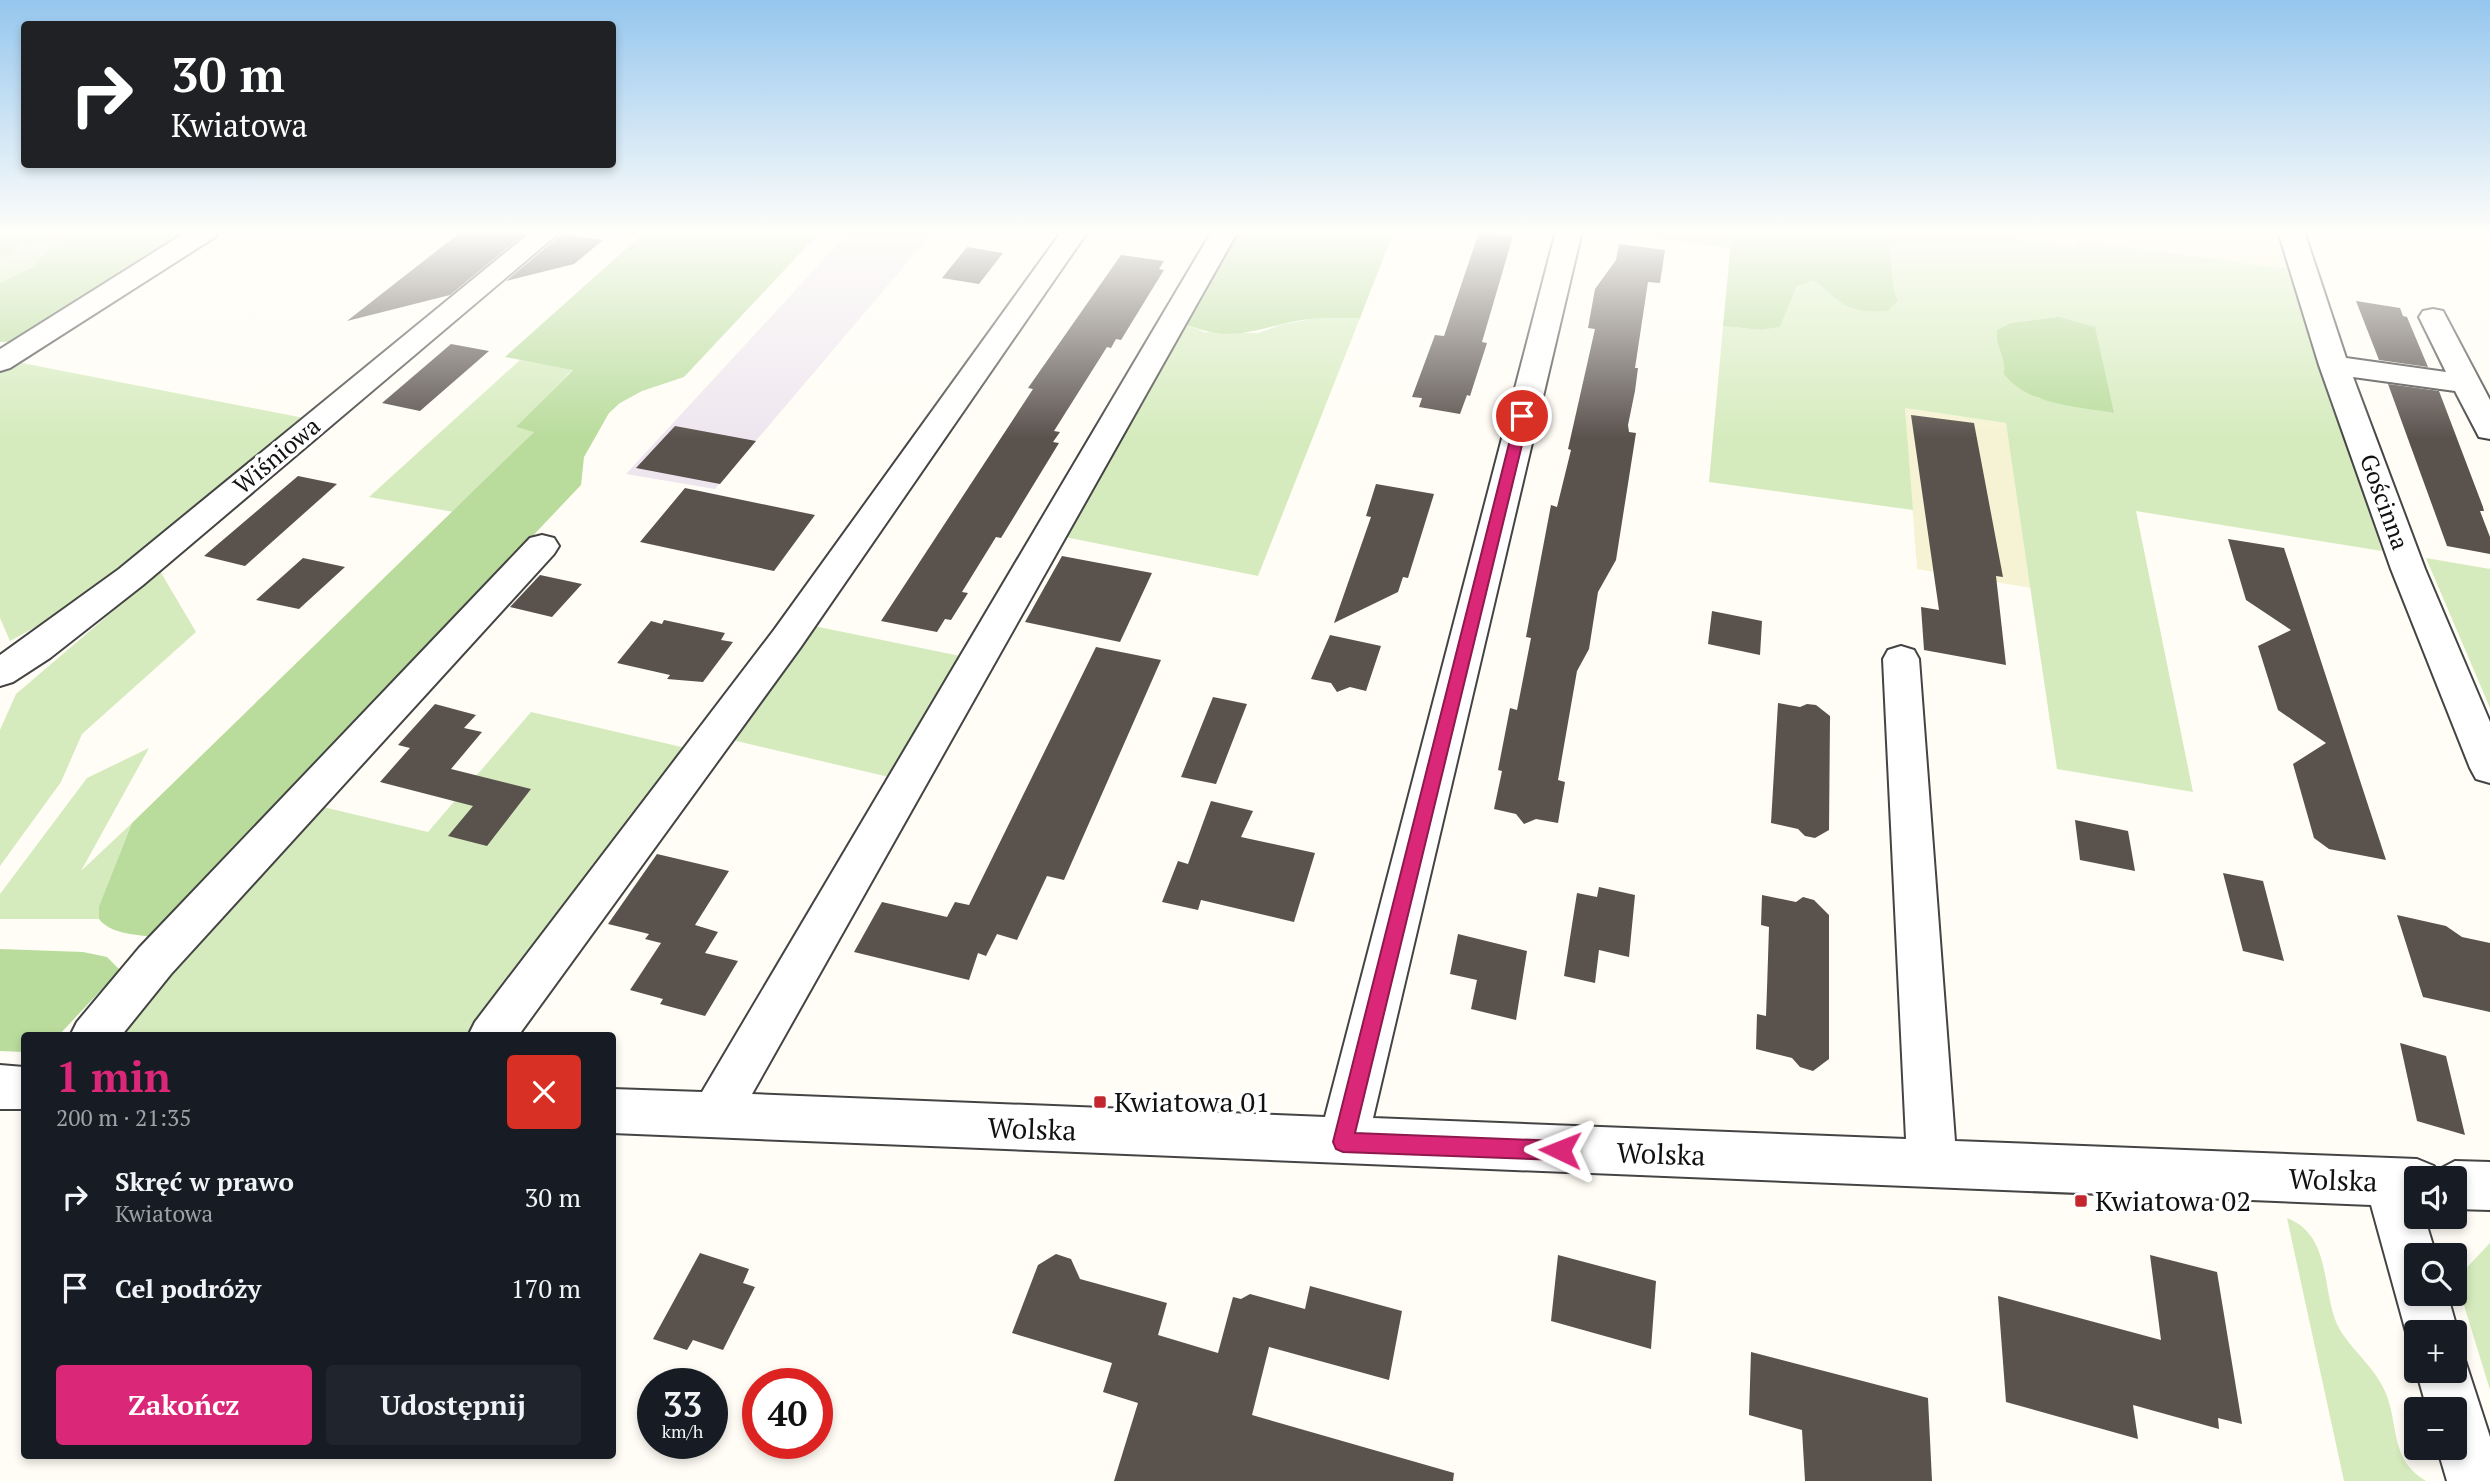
<!DOCTYPE html>
<html lang="pl">
<head>
<meta charset="utf-8">
<style>
	body { margin:0; font-family:"PT Serif",serif; background:#20242c; color:#f1f3f6; height:100vh; display:flex; flex-direction:column; font-size:26px; white-space:nowrap }
	* { box-sizing:border-box; margin:0 }
	p { font-size:23px; color:#9ea1a6 }
	.icon { flex:none; width:38px; height:38px; fill:none; stroke:currentColor; stroke-width:2; stroke-linecap:round; stroke-linejoin:round }
	.map { position:relative; flex:1; overflow:hidden }
	.side { position:absolute; left:21px; top:1032px; width:595px; height:427px; display:flex; flex-direction:column; background:#171b24; border-radius:7px; box-shadow:0 4px 10px #0003 }
	.side>* { flex:none }
	.banner { position:absolute; left:21px; top:21px; width:595px; height:147px; border-radius:7px; box-shadow:0 4px 10px #0003; background:#202124; color:#fff; overflow:hidden }
	.tools { position:absolute; left:2404px; top:1166px; display:grid; gap:14px }
	.tools a { display:grid; place-items:center; width:63px; height:63px; border-radius:7px; background:#171b24; box-shadow:0 4px 10px #0003; font-size:35px }
	.speed { position:absolute; left:637px; top:1368px; display:flex; gap:14px; font-size:35px; font-weight:700; text-align:center }
	.speed>* { display:grid; place-content:center; width:91px; height:91px; border-radius:50%; background:#171b24; box-shadow:0 4px 10px #0003; line-height:1 }
	.speed small { font-size:18px; font-weight:400 }
	.speed .limit { border:10px solid #d22; background:#fff; color:#111 }
	.pin { position:absolute; display:grid; place-items:center; width:60px; height:60px; color:#fff; margin:-30px; border:4px solid #fff; border-radius:50%; box-shadow:0 2px 7px #0007 }
	.me { position:absolute; width:77px; margin:-38px; rotate:272deg; stroke-linejoin:round; filter:drop-shadow(0 0 5px #0008) }
	.turn { display:flex; align-items:center; gap:24px; height:147px; padding:0 35px; font-size:32px }
	.turn .icon { width:91px; height:91px; stroke-width:2.5 }
	.turn b { display:block; font-size:49px; line-height:60px }
	.round { display:grid; place-items:center; flex:none; width:74px; height:74px; border-radius:7px; background:#20242c }
	.summary { display:flex; align-items:center; justify-content:space-between; height:119px; padding:0 35px }
	h1 { font-size:42px; font-weight:600; line-height:52px; color:#db2777 }
	.cta { display:flex; gap:14px; margin-top:auto; padding:14px 35px }
	.cta a { flex:1; height:80px; border-radius:7px; background:#db2777; color:#fff; font-size:28px; font-weight:600; line-height:80px; text-align:center }
	.cta a+a { background:#20242c; color:#f1f3f6 }
	ul { padding:0; list-style:none }
	li { display:flex; align-items:center; gap:21px; height:91px; padding:0 35px }
	li div { flex:1 }
	li b { display:block; font-size:26px }
	li em { font-style:normal }
	.map>svg:first-child { display:block }
</style>
</head>
<body>
<div class="map">
<svg width="2490" height="1481" viewBox="0 0 2490 1481">
	<rect width="100%" height="100%" fill="#fffdf5"/>
	<!-- industrial -->
	<path fill="#eee6ef" d="M 850,231 L 934,231 L 715,489 L 626,474 Z"/>
	<!-- farmland -->
	<path fill="#f6f3d4" d="M 1954,231 L 2276,231 L 2289,269 L 2078,241 L 2077,247 Z
		M 1905,408 L 2006,423 L 2032,588 L 1917,569 Z"/>
	<!-- green -->
	<path fill="#d5ebbd" fill-rule="evenodd" d="M 43,231 L 78,231 L 46,251 L 33,267 L 0,283 L 0,259 Z
		M 1606,231 L 1732,231 L 1730,248 Z
		M 1888,231 L 1954,231 L 2077,247 L 2078,241 L 2289,269 L 2382,551 L 2136,511 L 2193,792 L 2057,769 L 2006,423 L 1905,408 L 1913,510 L 1709,482 L 1723,326 L 1761,330 L 1780,327 L 1797,286 L 1814,281 L 1824,286 L 1838,301 L 1898,300 L 1894,291 ZM 2006,359 L 2114,413 L 2038,398 L 2005,374 Z
		M 1360,318 L 1258,576 L 1065,537 L 1185,324 L 1204,332 L 1258,333 L 1280,325 L 1310,319 Z
		M 520,360 L 573,369 L 517,427 L 535,431 L 454,512 L 369,497 Z
		M 17,362 L 309,419 C 214,497 120,583 10,641 L 0,618 L 0,373 Z
		M 2426,558 L 2490,569 L 2490,708 Z
		M 160,571 L 196,632 L 82,734 L 61,782 L 0,866 L 0,730 L 16,694 Z
		M 809,625 L 965,657 L 893,778 L 728,739 Z
		M 531,712 L 690,749 L 474,1036 L 107,1036 L 233,907 L 319,806 L 428,832 Z
		M 149,748 L 81,871 L 132,823 L 99,906 L 99,919 L 0,919 L 0,894 L 87,778 Z
		M 2287,1218 C 2334,1236 2320,1295 2340,1330 C 2355,1354 2377,1369 2387,1396 C 2399,1431 2391,1460 2426,1481 L 2344,1481 Z
		M 2490,1243 L 2490,1390 L 2456,1279 Z"/>
	<!-- forest -->
	<path fill="#b9dc9c" d="M 0,231 L 43,231 L 0,259 Z
		M 78,231 L 197,231 L 24,342 L 0,342 L 0,283 L 33,267 L 46,251 Z
		M 646,231 L 821,231 L 684,377 L 642,391 L 620,403 L 609,413 L 584,457 L 581,485 L 152,937 C 133,934 111,934 99,919 L 99,906 L 132,823 L 534,432 L 516,427 L 573,370 L 505,357 Z
		M 1237,231 L 1394,231 L 1360,318 C 1343,318 1326,318 1310,319 C 1260,325 1237,346 1185,324 Z
		M 1732,231 L 1888,231 L 1894,291 L 1898,300 L 1888,311 C 1871,312 1855,312 1840,302 C 1830,295 1825,286 1813,281 L 1797,286 L 1780,327 L 1761,330 L 1723,326 Z
		M 2059,317 L 2095,327 L 2114,413 C 2077,406 2029,406 2004,374 C 2006,354 1995,348 1997,330 L 2011,323 Z
		M 0,949 L 83,952 L 107,957 L 120,970 L 58,1036 L 24,1036 L 24,1052 L 0,1051 Z"/>
	<!-- building -->
	<path fill="#5a524d" d="M 462,231 L 528,231 L 450,295 L 347,321 Z
		M 1479,232 L 1513,236 L 1482,342 L 1487,343 L 1470,396 L 1467,395 L 1460,414 L 1419,407 L 1422,398 L 1412,397 L 1435,335 L 1444,336 Z
		M 562,234 L 603,240 L 574,264 L 506,281 Z
		M 1619,244 L 1665,250 L 1660,283 L 1648,282 L 1635,368 L 1638,368 L 1635,391 L 1628,425 L 1629,432 L 1636,433 L 1616,560 L 1598,592 L 1589,649 L 1577,671 L 1558,780 L 1565,782 L 1558,823 L 1536,819 L 1524,824 L 1516,814 L 1494,809 L 1502,771 L 1498,770 L 1510,708 L 1517,710 L 1531,638 L 1526,637 L 1551,505 L 1557,507 L 1571,450 L 1568,449 L 1595,329 L 1588,328 L 1595,289 L 1616,260 Z
		M 967,247 L 1003,253 L 979,284 L 942,278 Z
		M 1121,255 L 1164,261 L 1159,269 L 1164,270 L 1121,340 L 1116,339 L 1111,348 L 1107,347 L 1054,431 L 1060,432 L 1053,442 L 1059,443 L 1001,538 L 996,537 L 962,592 L 968,593 L 951,620 L 945,619 L 937,632 L 881,621 L 1033,389 L 1028,388 Z
		M 2356,301 L 2400,308 L 2403,316 L 2407,317 L 2428,367 L 2379,360 Z
		M 451,344 L 489,351 L 420,411 L 382,403 Z
		M 2388,384 L 2439,391 L 2483,507 L 2484,511 L 2480,511 L 2490,537 L 2490,554 L 2447,546 Z
		M 1911,415 L 1974,423 L 2003,577 L 1996,576 L 2006,665 L 1924,650 L 1921,607 L 1939,610 Z
		M 675,426 L 756,441 L 720,484 L 636,468 Z
		M 298,476 L 337,484 L 245,566 L 204,556 Z
		M 1376,484 L 1434,494 L 1408,578 L 1403,577 L 1398,592 L 1334,623 L 1371,517 L 1366,516 Z
		M 685,488 L 815,515 L 774,571 L 640,542 Z
		M 2228,539 L 2284,548 L 2386,860 L 2329,849 L 2314,838 L 2293,764 L 2326,743 L 2278,710 L 2258,646 L 2291,630 L 2246,600 Z
		M 1062,556 L 1152,573 L 1120,642 L 1025,622 Z
		M 303,558 L 345,567 L 299,609 L 256,600 Z
		M 540,575 L 582,584 L 552,617 L 510,607 Z
		M 1712,611 L 1762,621 L 1760,655 L 1708,644 Z
		M 664,620 L 725,633 L 721,640 L 733,642 L 703,682 L 667,679 L 670,675 L 617,663 L 651,621 L 662,624 Z
		M 1330,635 L 1381,646 L 1366,691 L 1350,687 L 1337,692 L 1331,683 L 1311,679 Z
		M 1096,647 L 1161,660 L 1064,880 L 1047,876 L 1017,940 L 997,934 L 986,956 L 978,953 L 969,980 L 854,952 L 882,902 L 947,917 L 955,902 L 969,905 Z
		M 1213,697 L 1247,704 L 1216,784 L 1181,777 Z
		M 1778,703 L 1800,707 L 1807,704 L 1816,705 L 1830,716 L 1829,830 L 1815,838 L 1805,836 L 1798,829 L 1771,823 Z
		M 435,704 L 476,715 L 464,728 L 482,732 L 451,769 L 531,789 L 487,846 L 448,836 L 473,806 L 380,782 L 410,748 L 398,745 Z
		M 1211,801 L 1253,811 L 1241,837 L 1315,853 L 1294,922 L 1201,900 L 1198,910 L 1162,902 L 1178,861 L 1188,864 Z
		M 2075,820 L 2128,831 L 2135,871 L 2080,860 Z
		M 657,854 L 729,871 L 695,925 L 718,932 L 705,953 L 738,961 L 705,1016 L 660,1004 L 663,999 L 630,990 L 661,943 L 645,939 L 649,934 L 608,924 Z
		M 2223,873 L 2263,881 L 2284,961 L 2243,951 Z
		M 1599,887 L 1635,895 L 1629,957 L 1599,950 L 1595,983 L 1564,976 L 1577,893 L 1597,897 Z
		M 1762,895 L 1796,902 L 1803,897 L 1814,900 L 1829,915 L 1829,1059 L 1813,1071 L 1800,1067 L 1792,1058 L 1756,1049 L 1757,1014 L 1766,1016 L 1767,989 L 1769,927 L 1761,925 Z
		M 2397,915 L 2446,926 L 2462,937 L 2490,943 L 2490,1012 L 2423,997 Z
		M 1458,934 L 1527,951 L 1516,1020 L 1471,1009 L 1477,980 L 1450,974 Z
		M 2400,1043 L 2446,1056 L 2465,1135 L 2417,1121 Z
		M 700,1253 L 749,1269 L 743,1283 L 755,1287 L 723,1350 L 693,1340 L 687,1350 L 653,1339 Z
		M 1056,1254 L 1071,1259 L 1080,1279 L 1167,1303 L 1158,1335 L 1218,1353 L 1233,1297 L 1241,1299 L 1250,1294 L 1305,1309 L 1310,1286 L 1402,1311 L 1389,1380 L 1269,1347 L 1252,1415 L 1454,1473 L 1453,1481 L 1114,1481 L 1138,1403 L 1103,1392 L 1112,1363 L 1012,1333 L 1038,1265 Z
		M 1558,1255 L 1656,1281 L 1651,1349 L 1551,1321 Z
		M 2150,1255 L 2217,1272 L 2242,1424 L 2218,1418 L 2219,1429 L 2133,1405 L 2138,1439 L 2006,1402 L 1998,1296 L 2161,1340 Z
		M 1751,1352 L 1928,1398 L 1932,1481 L 1805,1481 L 1802,1430 L 1749,1415 Z"/>
	<g fill="none" stroke-linecap="round" stroke-linejoin="round">
		<!-- minor casing -->
		<g stroke="#444" stroke-width="4">
			<path id="minor" d="M 188,231 L 219,231 L 215,237 L 10,368 L 0,371 L 0,349 Z
				M 532,231 L 561,231 L 143,585 L 50,658 L 13,682 L 0,686 L 0,655 L 119,569 Z
				M 1062,231 L 1088,231 L 800,648 L 518,1036 L 468,1036 L 475,1022 L 774,630 Z
				M 1212,231 L 1238,231 L 752,1094 L 1325,1117 L 1556,231 L 1582,231 L 1373,1118 L 1906,1139 L 1883,659 L 1888,650 L 1901,646 L 1914,650 L 1919,659 L 1955,1141 L 2417,1159 L 2434,1166 L 2436,1171 L 2455,1161 L 2490,1162 L 2490,1210 L 2455,1209 L 2455,1178 L 2417,1178 L 2417,1216 L 2424,1216 L 2436,1255 L 2417,1255 L 2417,1293 L 2447,1293 L 2458,1332 L 2455,1340 L 2455,1332 L 2417,1332 L 2417,1352 L 2413,1351 L 2406,1332 L 2371,1205 L 612,1133 L 612,1089 L 702,1092 Z
				M 2278,231 L 2304,231 L 2346,358 L 2446,372 L 2419,317 L 2423,311 L 2433,309 L 2443,311 L 2490,400 L 2490,439 L 2479,437 L 2455,391 L 2353,377 L 2425,569 L 2490,722 L 2490,783 L 2476,779 L 2470,768 L 2391,569 L 2319,365 Z
				M 542,535 L 554,538 L 559,546 L 554,554 L 171,974 L 121,1036 L 70,1036 L 77,1022 L 139,948 L 530,538 Z
				M 0,1065 L 24,1067 L 24,1109 L 0,1109 Z
				M 2455,1348 L 2462,1351 L 2490,1437 L 2490,1481 L 2447,1481 L 2437,1447 L 2455,1447 L 2455,1409 L 2427,1409 L 2416,1370 L 2455,1370 Z"/>
		</g>
		<!-- minor -->
		<use href="#minor" fill="#fff" fill-rule="evenodd"/>
	</g>
	<!-- sky -->
	<linearGradient id="sky" x2="0" y2="1"><stop stop-color="#95c6ee"/><stop offset="0.53" stop-color="#fffefa"/><stop offset="1" stop-color="#fffefa" stop-opacity="0"/></linearGradient>
	<rect width="2490" height="438" fill="url(#sky)"/>
	<!-- route -->
	<path fill="#db2777" stroke="#8e194d" stroke-width="2" d="M 1522,413 L 1529,416 L 1355,1133 L 1560,1141 L 1568,1144 L 1571,1150 L 1568,1157 L 1560,1160 L 1343,1152 L 1336,1149 L 1333,1142 L 1516,416 Z"/>
	<!-- markers -->
	<g fill="#c4262e" stroke="#fff" stroke-width="2.5">
		<rect x="1093" y="1095" width="14" height="14" rx="3.5"/>
		<rect x="2074" y="1194" width="14" height="14" rx="3.5"/>
	</g>
	<g text-anchor="middle" stroke-width="7" stroke-linejoin="round" paint-order="stroke">
		<!-- street labels -->
		<g font-size="24" fill="#111" stroke="#fff">
			<text transform="translate(277 456) rotate(-40)" y="8">Wiśniowa</text>
			<text transform="translate(2384 502) rotate(70)" y="8">Gościnna</text>
		</g>
		<!-- near-poi labels -->
		<g font-size="28" fill="#111" stroke="#fff" text-anchor="start">
			<text x="1114" y="1112">Kwiatowa 01</text>
			<text x="2095" y="1211">Kwiatowa 02</text>
		</g>
		<!-- near-street labels -->
		<g font-size="28" fill="#111" stroke="#fff">
			<text transform="translate(1032 1129) rotate(2)" y="10">Wolska</text>
			<text transform="translate(1661 1154) rotate(2)" y="10">Wolska</text>
			<text transform="translate(2333 1180) rotate(2)" y="10">Wolska</text>
		</g>
	</g>
</svg>
<div class="tools">
<a><svg class="icon" aria-label="sound" viewBox="0 0 24 24"><path d="M4 9h4l5-4v14l-5-4H4zM17 9q2 3 0 6"/></svg></a>
<a><svg class="icon" aria-label="search" viewBox="0 0 24 24"><circle cx="10" cy="10" r="6"/><path d="M15 15l6 6"/></svg></a>
<a>+</a>
<a>−</a>
</div>
<div class="speed"><div>33<small>km/h</small></div><div class="limit">40</div></div>
<div class="pin" style="left:1522px;top:416px;background:#d93025"><svg class="icon" aria-label="arrive" viewBox="0 0 24 24"><path d="M6 21V4h12l-3 4 3 4H6"/></svg></div>
<svg class="me" style="left:1560px;top:1150px" viewBox="-20 -20 40 40"><path d="M0-17L14 15 0 8-14 15z" fill="#db2777" stroke="#fff" stroke-width="4"/></svg>
<div class="banner">
<div class="turn"><svg class="icon" aria-label="right" viewBox="0 0 24 24"><path d="M7 20v-9h11M14 6l5 5-5 5"/></svg><div><b>30 m</b>Kwiatowa</div></div>
</div>
<section class="side">
<div class="summary"><div><h1>1 min</h1><p>200 m · 21:35</p></div><a class="round" style="background:#d93025;color:#fff"><svg class="icon" aria-label="close" viewBox="0 0 24 24"><path d="M6 6l12 12M18 6L6 18"/></svg></a></div>
<ul>
<li><svg class="icon" aria-label="right" viewBox="0 0 24 24"><path d="M7 20v-9h11M14 6l5 5-5 5"/></svg><div><b>Skręć w prawo</b><p>Kwiatowa</p></div><em>30 m</em></li>
<li><svg class="icon" aria-label="arrive" viewBox="0 0 24 24"><path d="M6 21V4h12l-3 4 3 4H6"/></svg><div><b>Cel podróży</b></div><em>170 m</em></li>
</ul>
<div class="cta"><a>Zakończ</a><a>Udostępnij</a></div>
</section>
</div>
</body>
</html>
